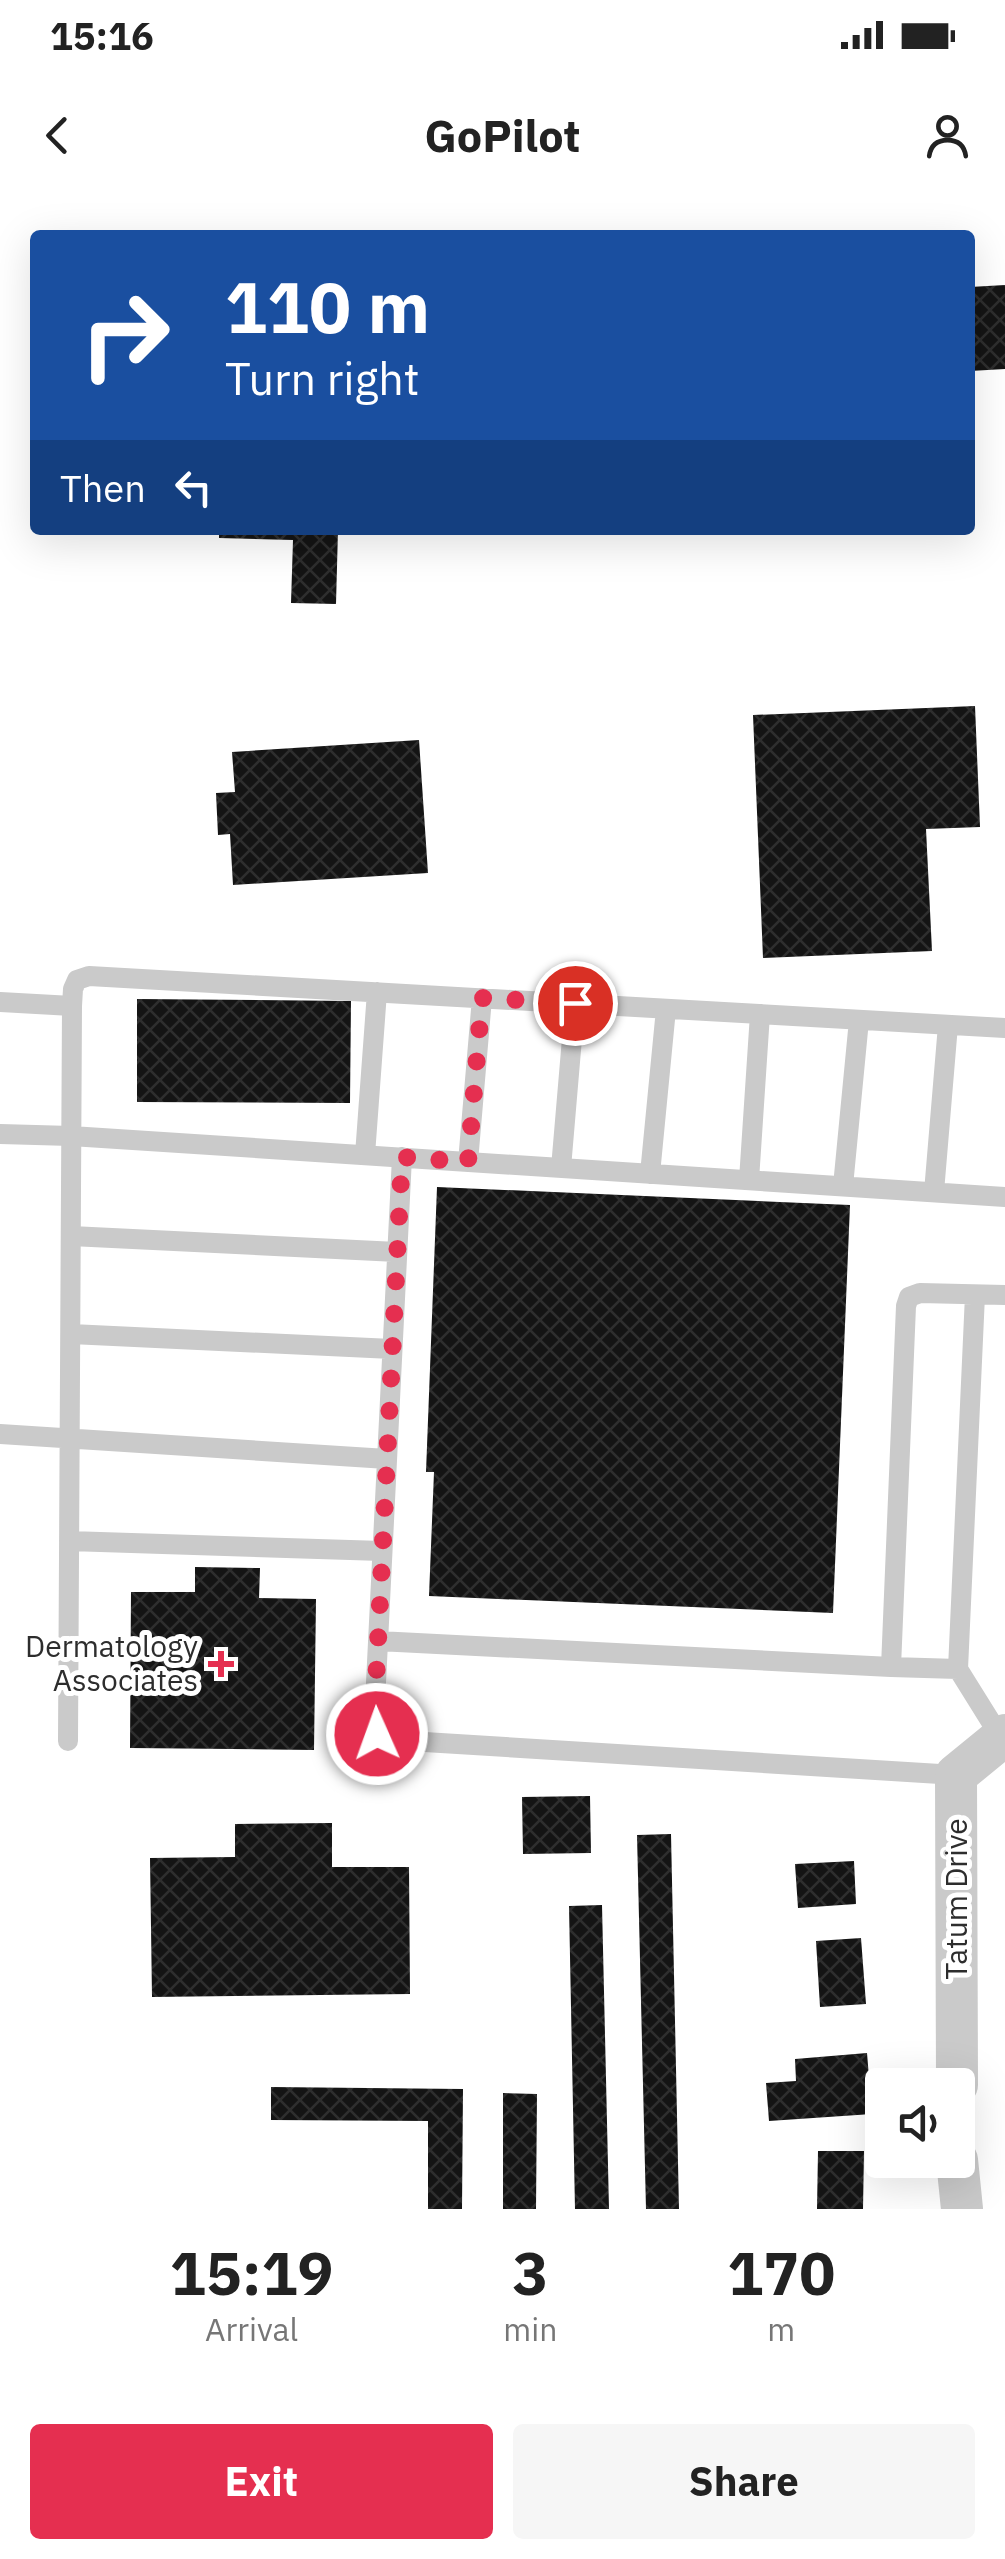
<!DOCTYPE html>
<html lang="en">
<head>
<meta charset="utf-8">
<style>
	body { margin:0; font-family:"IBM Plex Sans",sans-serif; background:#f6f6f6; color:#222; height:100vh; display:flex; flex-direction:column; font-size:38px; white-space:nowrap }
	* { box-sizing:border-box; margin:0 }
	p { font-size:32px; color:#767676 }
	.icon { flex:none; width:55px; height:55px; fill:none; stroke:currentColor; stroke-width:2; stroke-linecap:round; stroke-linejoin:round }
	.map { position:relative; height:2009px; overflow:hidden }
	.drawer { display:flex; flex-direction:column; background:#fff; flex:1 }
	.drawer>* { flex:none }
	.hud { position:absolute; left:30px; top:30px; width:945px; height:305px; border-radius:10px; box-shadow:0 10px 40px #0002; background:#1a4fa0; color:#fff; overflow:hidden }
	.buttons { position:absolute; left:865px; top:1868px; display:grid; gap:20px }
	.buttons a { display:grid; place-items:center; width:110px; height:110px; border-radius:10px; background:#fff; box-shadow:0 10px 40px #0002; font-size:50px }
	.pin { position:absolute; display:grid; place-items:center; width:85px; height:85px; color:#fff; margin:-42px; border:5px solid #fff; border-radius:50%; box-shadow:0 2px 10px #0007 }
	.me { position:absolute; width:110px; margin:-55px; rotate:358deg; stroke-linejoin:round; filter:drop-shadow(0 0 8px #0008) }
	.turn { display:flex; align-items:center; gap:35px; height:210px; padding:0 30px; font-size:45px }
	.turn .icon { width:130px; height:130px; stroke-width:2.5 }
	.turn b { display:block; font-size:70px; line-height:85px }
	.then { display:flex; align-items:center; height:95px; padding:0 30px; background:#0003; gap:20px; font-size:38px }
	.eta { display:flex; justify-content:space-evenly; align-items:center; height:170px; text-align:center }
	.eta b { font-size:60px; font-weight:700; line-height:70px }
	.primary-button { display:flex; gap:20px; margin-top:auto; padding:20px 30px }
	.primary-button a { flex:1; height:115px; border-radius:10px; background:#e52f50; color:#fff; font-size:40px; font-weight:700; line-height:115px; text-align:center }
	.primary-button a+a { background:#f6f6f6; color:#222 }
	.status { display:flex; justify-content:space-between; align-items:center; height:70px; padding:0 50px; background:#fff; direction:ltr }
	.status svg { height:28px; fill:currentColor }
	header { display:flex; justify-content:space-between; align-items:center; height:130px; padding:0 30px; background:#fff; font-size:45px; font-weight:700 }
	.map>svg:first-child { display:block }
</style>
</head>
<body>
<div class="status"><b>15:16</b><svg viewBox="0 0 49 12"><path d="M0 12V9h3v3zM5 12V6h3v6zM10 12V3h3v9zM15 12V0h3v12zM26 1h20v11H26zM47 4h2v5h-2z"/></svg></div>
<header><svg class="icon" aria-label="back" viewBox="0 0 24 24"><path d="M15 5l-7 7 7 7"/></svg>GoPilot<svg class="icon" aria-label="person" viewBox="0 0 24 24"><circle cx="12" cy="8" r="4"/><path d="M4 21q1-7 8-7t8 7"/></svg></header>
<div class="map">
<svg width="1005" height="2009" viewBox="0 0 1005 2009">
	<defs>
		<pattern id="building-cross-hatch" width="8" height="8" patternUnits="userSpaceOnUse" patternTransform="scale(2.5)"><rect width="8" height="8" fill="#141414"/><path d="M0 0l8 8M0 8l8-8" fill="none" stroke="#2e2e2e"/></pattern>
	</defs>
	<rect width="100%" height="100%" fill="#fff"/>
	<!-- building -->
	<path fill="url(#building-cross-hatch)" d="M 1005,85 L 1005,169 L 970,171 L 970,87 Z
		M 219,330 L 338,330 L 336,404 L 291,403 L 293,340 L 219,338 Z
		M 975,506 L 980,627 L 926,629 L 932,751 L 763,758 L 753,515 Z
		M 419,540 L 428,673 L 233,685 L 230,634 L 218,635 L 216,593 L 235,592 L 232,552 Z
		M 137,799 L 351,801 L 350,903 L 137,902 Z
		M 437,987 L 850,1005 L 833,1413 L 429,1396 L 434,1272 L 426,1272 Z
		M 195,1367 L 260,1368 L 259,1398 L 316,1399 L 314,1550 L 130,1548 L 131,1392 L 195,1392 Z
		M 590,1596 L 591,1653 L 523,1654 L 522,1597 Z
		M 332,1623 L 332,1667 L 409,1667 L 410,1794 L 152,1797 L 150,1658 L 235,1657 L 235,1624 Z
		M 671,1634 L 679,2009 L 646,2009 L 637,1635 Z
		M 854,1661 L 856,1704 L 798,1708 L 795,1664 Z
		M 602,1705 L 609,2009 L 575,2009 L 569,1706 Z
		M 861,1738 L 866,1804 L 820,1807 L 816,1741 Z
		M 867,1853 L 872,1914 L 769,1921 L 766,1883 L 796,1881 L 795,1859 Z
		M 271,1887 L 463,1889 L 462,2009 L 428,2009 L 428,1921 L 271,1920 Z
		M 503,1893 L 537,1894 L 536,2009 L 503,2009 Z
		M 818,1951 L 864,1951 L 863,2009 L 817,2009 Z"/>
	<g fill="none" stroke-linecap="round" stroke-linejoin="round">
		<!-- service -->
		<path stroke="#cacaca" stroke-width="20" d="M 0,802 L 72,806
			M 0,934 L 71,936 L 1005,997
			M 365,955 L 377,792
			M 402,957 L 374,1523 L 377,1534 L 392,1540 L 956,1575
			M 468,962 L 482,798
			M 561,968 L 575,803
			M 650,974 L 666,809
			M 749,980 L 760,814
			M 843,986 L 859,820
			M 934,992 L 948,825
			M 71,1036 L 397,1052
			M 71,1134 L 392,1149
			M 0,1234 L 387,1259
			M 69,1341 L 382,1351
			M 378,1441 L 891,1467 L 906,1106 L 909,1097 L 920,1093 L 1005,1095
			M 891,1467 L 958,1469 L 1001,1538
			M 958,1469 L 975,1095
			M 68,1541 L 72,806 L 73,789 L 77,780 L 89,776 L 1005,828"/>
		<!-- minor -->
		<path stroke="#cacaca" stroke-width="42" d="M 957,1885 L 956,1575 L 1005,1535
			M 957,1960 L 962,2009"/>
	</g>
	<g fill="none" stroke-linecap="round" stroke-linejoin="round">
		<!-- route -->
		<path stroke="#e52f50" stroke-width="18" stroke-dasharray="0 32.4" d="M 377,1534 L 374,1523 L 402,957 L 468,962 L 482,798 L 575,803"/>
	</g>
	<!-- markers -->
	<path fill="#e52f50" stroke="#fff" stroke-width="4" d="M216 1449h10v10h10v10h-10v10h-10v-10h-10v-10h10z"/>
	<g text-anchor="middle" stroke-width="10" stroke-linejoin="round" paint-order="stroke">
		<!-- poi labels -->
		<g font-size="30" fill="#2d2d2d" stroke="#fff" text-anchor="end">
			<text x="198" y="1457">Dermatology<tspan x="198" dy="34">Associates</tspan></text>
		</g>
		<!-- street labels -->
		<g font-size="30" fill="#2d2d2d" stroke="#fff">
			<text transform="translate(957 1699) rotate(-90)" y="10">Tatum Drive</text>
		</g>
	</g>
</svg>
<div class="buttons">
<a><svg class="icon" aria-label="sound" viewBox="0 0 24 24"><path d="M4 9h4l5-4v14l-5-4H4zM17 9q2 3 0 6"/></svg></a>
</div>
<div class="pin" style="left:575px;top:803px;background:#d93025"><svg class="icon" aria-label="arrive" viewBox="0 0 24 24"><path d="M6 21V4h12l-3 4 3 4H6"/></svg></div>
<svg class="me" style="left:377px;top:1534px" viewBox="-20 -20 40 40"><circle r="17" fill="#e52f50" stroke="#fff" stroke-width="3"/><path d="M0-11L8 9 0 5-8 9z" fill="#fff"/></svg>
<div class="hud">
<div class="turn"><svg class="icon" aria-label="right" viewBox="0 0 24 24"><path d="M7 20v-9h11M14 6l5 5-5 5"/></svg><div><b>110 m</b>Turn right</div></div>
<div class="then">Then<svg class="icon" aria-label="left" viewBox="0 0 24 24"><path d="M17 20v-9H6M10 6l-5 5 5 5"/></svg></div>
</div>
</div>
<section class="drawer">
<div class="eta">
<div><b>15:19</b><p>Arrival</p></div>
<div><b>3</b><p>min</p></div>
<div><b>170</b><p>m</p></div>
</div>
<div class="primary-button"><a>Exit</a><a>Share</a></div>
</section>
</body>
</html>
